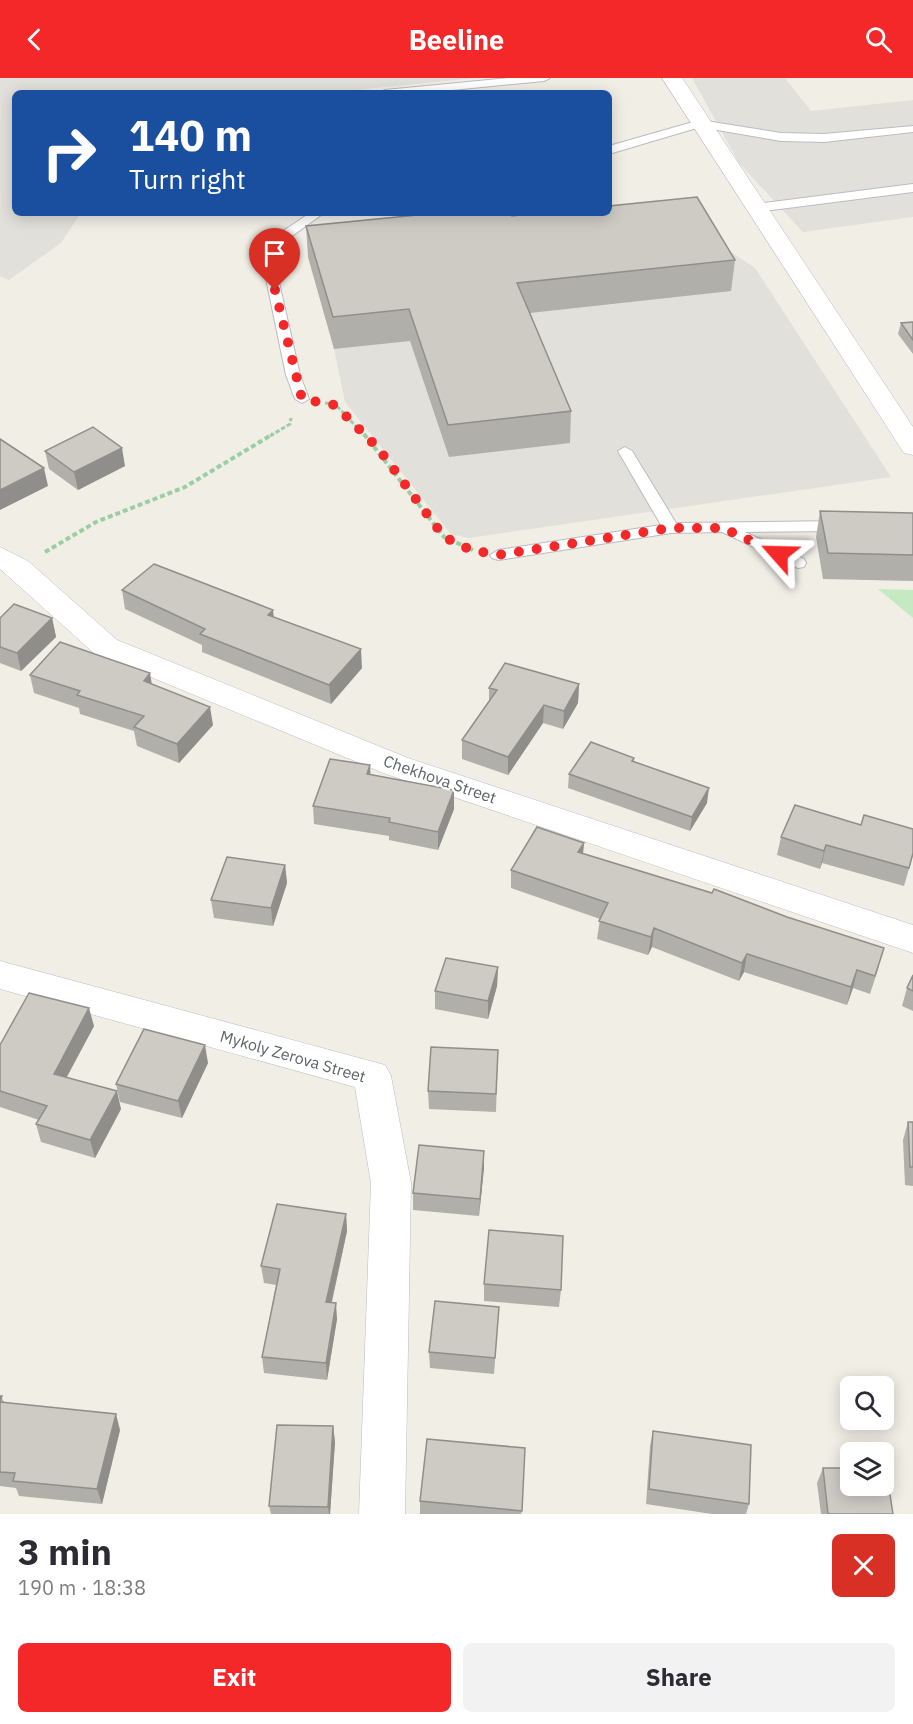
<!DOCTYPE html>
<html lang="en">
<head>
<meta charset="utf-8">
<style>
	body { margin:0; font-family:"IBM Plex Sans",sans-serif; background:#f2f2f3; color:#2b2b33; height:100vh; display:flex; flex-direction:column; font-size:22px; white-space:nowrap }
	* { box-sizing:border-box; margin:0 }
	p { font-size:20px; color:#7c7c81 }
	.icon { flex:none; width:33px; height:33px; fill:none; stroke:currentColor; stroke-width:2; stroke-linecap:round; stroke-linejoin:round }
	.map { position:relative; height:1436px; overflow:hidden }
	.drawer { display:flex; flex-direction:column; background:#fff; flex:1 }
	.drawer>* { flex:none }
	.guide { position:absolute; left:12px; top:12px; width:600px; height:126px; border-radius:9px; box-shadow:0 3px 15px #0003; background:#1a4fa0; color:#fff; overflow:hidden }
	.tools { position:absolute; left:840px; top:1298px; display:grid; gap:12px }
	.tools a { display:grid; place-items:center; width:54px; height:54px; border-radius:9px; background:#fff; box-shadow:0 3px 15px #0003; font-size:30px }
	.pin { position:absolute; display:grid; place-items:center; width:51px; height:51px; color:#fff; margin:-62px -26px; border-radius:50% 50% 50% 0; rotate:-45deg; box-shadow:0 0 6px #0007 }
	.pin .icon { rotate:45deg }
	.me { position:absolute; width:66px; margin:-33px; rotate:295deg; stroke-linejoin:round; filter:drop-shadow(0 0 4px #0008) }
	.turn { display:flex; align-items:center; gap:21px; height:126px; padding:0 18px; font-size:27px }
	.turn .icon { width:78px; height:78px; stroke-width:2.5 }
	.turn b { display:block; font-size:42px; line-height:51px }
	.round { display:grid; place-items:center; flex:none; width:63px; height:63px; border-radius:9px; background:#f2f2f3 }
	.headline { display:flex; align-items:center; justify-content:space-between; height:102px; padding:0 18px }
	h1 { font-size:36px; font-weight:700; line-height:45px }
	.primary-button { display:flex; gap:12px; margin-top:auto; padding:12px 18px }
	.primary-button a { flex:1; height:69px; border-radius:9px; background:#f52829; color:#fff; font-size:24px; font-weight:700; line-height:69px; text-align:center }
	.primary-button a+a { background:#f2f2f3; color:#2b2b33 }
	header { display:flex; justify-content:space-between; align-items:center; height:78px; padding:0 18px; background:#f52829; color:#fff; font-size:27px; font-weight:700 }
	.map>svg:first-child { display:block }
</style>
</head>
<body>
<header><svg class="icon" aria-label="back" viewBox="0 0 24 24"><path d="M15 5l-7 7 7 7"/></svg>Beeline<svg class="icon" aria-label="search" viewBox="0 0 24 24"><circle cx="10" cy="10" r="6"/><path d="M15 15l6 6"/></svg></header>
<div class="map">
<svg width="913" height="1436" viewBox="0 0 913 1436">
	<rect width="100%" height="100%" fill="#f1eee6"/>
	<!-- industrial -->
	<path fill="#e2e0da" d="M 0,0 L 477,0 L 325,15 L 15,15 L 15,135 L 81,135 L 61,165 L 9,202 L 0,198 Z
		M 692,0 L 785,0 L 811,33 L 913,22 L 913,139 L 803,154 L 739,85 Z
		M 694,149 L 755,190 L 891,399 L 469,460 L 451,456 L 345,324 L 334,271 L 308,179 L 507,158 Z"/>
	<!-- green -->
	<path fill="#c5eac1" d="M 878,511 L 913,512 L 913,540 Z"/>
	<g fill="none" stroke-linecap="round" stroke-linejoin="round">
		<!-- service casing -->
		<g stroke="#b9bcc0" stroke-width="2">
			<path id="service" d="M 509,0 L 550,0 L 544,3 L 421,15 L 379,15 L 385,12 Z
				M 700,42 L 781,55 L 824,56 L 913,48 L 913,54 L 824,64 L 781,63 L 700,49 L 609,76 L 609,68 Z
				M 913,106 L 913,114 L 757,134 L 751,130 L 757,126 Z
				M 310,135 L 324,135 L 292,158 L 276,191 L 300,297 L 309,321 L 302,325 L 295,321 L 286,297 L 264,191 L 283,153 Z
				M 625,369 L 632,373 L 676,445 L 842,443 L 850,448 L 842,453 L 745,454 L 804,481 L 806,485 L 804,489 L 798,490 L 722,454 L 671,455 L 498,482 L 492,480 L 490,477 L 498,472 L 661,447 L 618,373 Z"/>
		</g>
		<!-- minor casing -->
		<g stroke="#b9bcc0" stroke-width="1">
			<path id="minor" d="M 662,0 L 682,0 L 913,349 L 913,377 L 904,375 L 900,369 Z
				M 0,469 L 28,483 L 117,562 L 408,680 L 913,847 L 913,875 L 386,696 L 95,576 L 0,491 Z
				M 0,883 L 385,987 L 391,998 L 411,1105 L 405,1436 L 359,1436 L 371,1105 L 355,1009 L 0,911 Z"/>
		</g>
		<!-- path-far1 -->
		<path stroke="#9bcea5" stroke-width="3" stroke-dasharray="4.5 2" stroke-linecap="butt" d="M 325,325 L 335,326 L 365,358
			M 270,358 L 290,346 L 291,340"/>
		<!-- path -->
		<path stroke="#9bcea5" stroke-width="4" stroke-dasharray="5 3" stroke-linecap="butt" d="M 364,356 L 444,459 L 473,472
			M 45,474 L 96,444 L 185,409 L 273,356"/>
		<!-- service -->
		<use href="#service" fill="#fff" fill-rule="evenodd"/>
		<!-- minor -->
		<use href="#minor" fill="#fff" fill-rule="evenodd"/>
	</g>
	<!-- wall -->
	<path fill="#b1afa9" d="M 512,138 L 735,182 L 731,213 L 530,235 L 571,333 L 570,365 L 449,379 L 410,263 L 334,271 L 308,179 L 306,148 Z
		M 913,244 L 913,276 L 898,256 L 901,245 Z
		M 45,373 L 125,388 L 78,412 L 49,391 Z
		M 820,433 L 913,435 L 913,503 L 823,501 L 816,459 Z
		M 122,512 L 274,539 L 362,590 L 331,626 L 202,574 L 202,567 L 125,531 Z
		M 0,540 L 52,540 L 56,559 L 21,593 L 0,585 Z
		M 30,597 L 152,606 L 213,647 L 179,685 L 137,668 L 134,653 L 80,636 L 79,630 L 34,615 Z
		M 579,606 L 578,625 L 563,651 L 543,645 L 508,697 L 462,681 L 462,662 L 489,623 L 489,610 Z
		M 634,680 L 634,683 L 707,725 L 690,753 L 568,710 L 569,696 Z
		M 370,696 L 454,712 L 454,731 L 438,772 L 389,762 L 389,758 L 314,746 L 313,728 Z
		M 861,747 L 913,751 L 913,777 L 904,808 L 822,785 L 820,791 L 777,777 L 781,759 Z
		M 584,765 L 583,776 L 879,888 L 870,916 L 853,910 L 847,927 L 744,894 L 739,903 L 652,869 L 648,877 L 597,861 L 600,841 L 511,810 L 511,792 Z
		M 285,787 L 287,805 L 273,848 L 214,840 L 211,822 Z
		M 498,889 L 497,908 L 488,941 L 435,931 L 435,913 Z
		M 913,897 L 913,933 L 902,928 L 907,910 Z
		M 94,948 L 67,999 L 121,1031 L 95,1080 L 41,1064 L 36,1046 L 39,1042 L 0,1029 L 0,967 Z
		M 498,972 L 496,1034 L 429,1031 L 428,1013 Z
		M 208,985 L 182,1040 L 120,1024 L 116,1006 Z
		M 908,1044 L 913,1044 L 913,1108 L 905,1107 L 903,1062 Z
		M 484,1090 L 479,1138 L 413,1132 L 413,1115 Z
		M 346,1136 L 347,1153 L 332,1224 L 337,1241 L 327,1302 L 264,1295 L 262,1279 L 276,1207 L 264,1205 L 261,1188 Z
		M 484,1206 L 561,1212 L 559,1229 L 484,1223 Z
		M 499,1229 L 494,1296 L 430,1290 L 429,1274 Z
		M 0,1318 L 5,1325 L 120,1352 L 102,1426 L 19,1418 L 16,1410 L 0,1408 Z
		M 333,1348 L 335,1364 L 330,1436 L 271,1436 L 269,1428 Z
		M 653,1353 L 749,1426 L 746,1436 L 712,1436 L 646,1426 L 650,1368 Z
		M 823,1390 L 893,1436 L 821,1436 L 817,1405 Z
		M 420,1423 L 522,1433 L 521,1436 L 420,1436 Z"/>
	<!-- shaded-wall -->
	<path fill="#908e8a" d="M 122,370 L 125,388 L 78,412 L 74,394 Z
		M 44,390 L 48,408 L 0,432 L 0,412 Z
		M 273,532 L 275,550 L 268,537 Z
		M 52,540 L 56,559 L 21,593 L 17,575 Z
		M 361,571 L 362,590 L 331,626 L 329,607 Z
		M 150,595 L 153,613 L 144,603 Z
		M 579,606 L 578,625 L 563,651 L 564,633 Z
		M 544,627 L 543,645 L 508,697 L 508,679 Z
		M 210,629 L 213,647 L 179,685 L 177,666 Z
		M 370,687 L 371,705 L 367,696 Z
		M 709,710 L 707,725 L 690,753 L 692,739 Z
		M 454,712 L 454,731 L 438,772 L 438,754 Z
		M 584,765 L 582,784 L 578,774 Z
		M 826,767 L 822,785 L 820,791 L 824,773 Z
		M 285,787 L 287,805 L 273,848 L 271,830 Z
		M 654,850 L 652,869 L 648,877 L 651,859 Z
		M 747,876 L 744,894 L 739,903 L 742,885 Z
		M 498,889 L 497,908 L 488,941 L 488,923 Z
		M 857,892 L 853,910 L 847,927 L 851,909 Z
		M 89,930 L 94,948 L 59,1013 L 54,996 Z
		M 205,967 L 208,985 L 182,1040 L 178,1023 Z
		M 117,1013 L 121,1031 L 95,1080 L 90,1062 Z
		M 484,1073 L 484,1090 L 479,1138 L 480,1121 Z
		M 346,1136 L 347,1153 L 328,1240 L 326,1224 Z
		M 336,1225 L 337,1241 L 327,1302 L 326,1285 Z
		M 116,1336 L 120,1352 L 102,1426 L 97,1411 Z
		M 333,1348 L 335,1364 L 330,1436 L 329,1436 L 328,1429 Z"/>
	<!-- building -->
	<path fill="#cecbc5" stroke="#908e8a" stroke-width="1.5" d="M 697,119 L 735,182 L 517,205 L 571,333 L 448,347 L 409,231 L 333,239 L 306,148 L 438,135 L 511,135 L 512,138 L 538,135 L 609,135 L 609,128 Z
		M 913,244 L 913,262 L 901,245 Z
		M 93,349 L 122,370 L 74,394 L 45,373 Z
		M 0,361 L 44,390 L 0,412 Z
		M 820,433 L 913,435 L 913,477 L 828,475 Z
		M 154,486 L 273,532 L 268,537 L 361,571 L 329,607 L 200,556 L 205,551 L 122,512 Z
		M 14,526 L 52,540 L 17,575 L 0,569 L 0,540 Z
		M 60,564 L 150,595 L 144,603 L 210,629 L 177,666 L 134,649 L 144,638 L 77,617 L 80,613 L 30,597 Z
		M 505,585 L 579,606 L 564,633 L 544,627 L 508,679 L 462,662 L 497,612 L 489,610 Z
		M 591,664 L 634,680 L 632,683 L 709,710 L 692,739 L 569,696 Z
		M 330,681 L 370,687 L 367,696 L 454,712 L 438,754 L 389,744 L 390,740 L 313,728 Z
		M 795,727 L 861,747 L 864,737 L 913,751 L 913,775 L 909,790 L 826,767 L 824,773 L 781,759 Z
		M 537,749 L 584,765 L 578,774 L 712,815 L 714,811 L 787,839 L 884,870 L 875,898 L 857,892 L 851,909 L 747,876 L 742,885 L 654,850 L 651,859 L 599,843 L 608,825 L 511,792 Z
		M 227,779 L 285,787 L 271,830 L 211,822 Z
		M 446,880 L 498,889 L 488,923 L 435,913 Z
		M 913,897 L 913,913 L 907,910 Z
		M 29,915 L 89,930 L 54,996 L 117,1013 L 90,1062 L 36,1046 L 47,1028 L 0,1013 L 0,967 Z
		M 144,951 L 205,967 L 178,1023 L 116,1006 Z
		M 431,969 L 498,972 L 496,1016 L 428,1013 Z
		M 908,1044 L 913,1044 L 913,1089 L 910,1089 Z
		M 419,1067 L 484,1073 L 480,1121 L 413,1115 Z
		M 277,1126 L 346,1136 L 326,1224 L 336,1225 L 326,1285 L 262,1279 L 280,1191 L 261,1188 Z
		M 489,1152 L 563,1158 L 561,1212 L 484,1206 Z
		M 435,1223 L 499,1229 L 495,1280 L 429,1274 Z
		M 0,1318 L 2,1318 L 0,1324 L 116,1336 L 97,1411 L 13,1403 L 15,1395 L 0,1394 Z
		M 277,1347 L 333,1348 L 328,1429 L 269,1428 Z
		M 653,1353 L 751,1367 L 749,1426 L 649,1411 Z
		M 427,1361 L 525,1370 L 522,1433 L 420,1423 Z
		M 823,1390 L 850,1390 L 850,1407 L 884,1407 L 884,1391 L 886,1391 L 893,1436 L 828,1436 Z"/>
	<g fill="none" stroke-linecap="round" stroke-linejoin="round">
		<!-- route -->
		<path stroke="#f52829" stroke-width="10" stroke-dasharray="0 18" d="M 275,212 L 302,321 L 335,327 L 378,370 L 444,459 L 471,472 L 498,477 L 671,450 L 723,450 L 779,476"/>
	</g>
	<g text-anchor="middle" stroke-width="4.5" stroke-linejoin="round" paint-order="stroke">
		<!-- street labels -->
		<g font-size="16" fill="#5d6368" stroke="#fff">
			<text transform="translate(440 701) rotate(19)" y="6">Chekhova Street</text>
			<text transform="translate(293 978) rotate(16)" y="6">Mykoly Zerova Street</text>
		</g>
	</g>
</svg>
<div class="tools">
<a><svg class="icon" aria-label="search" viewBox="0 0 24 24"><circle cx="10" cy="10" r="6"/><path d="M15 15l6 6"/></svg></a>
<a><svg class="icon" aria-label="layers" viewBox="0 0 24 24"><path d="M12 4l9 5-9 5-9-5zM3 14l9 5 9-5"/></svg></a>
</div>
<div class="pin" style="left:275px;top:212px;background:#d93025"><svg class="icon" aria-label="arrive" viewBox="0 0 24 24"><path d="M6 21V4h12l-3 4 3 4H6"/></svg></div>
<svg class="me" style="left:779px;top:476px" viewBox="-20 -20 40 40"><path d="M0-17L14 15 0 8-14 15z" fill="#f52829" stroke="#fff" stroke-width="4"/></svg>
<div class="guide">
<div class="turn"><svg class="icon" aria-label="right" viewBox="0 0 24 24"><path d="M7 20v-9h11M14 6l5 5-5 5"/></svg><div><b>140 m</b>Turn right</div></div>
</div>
</div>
<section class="drawer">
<div class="headline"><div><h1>3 min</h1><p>190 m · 18:38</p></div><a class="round" style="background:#d93025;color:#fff"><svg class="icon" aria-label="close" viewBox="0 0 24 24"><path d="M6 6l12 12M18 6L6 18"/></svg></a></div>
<div class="primary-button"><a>Exit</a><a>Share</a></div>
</section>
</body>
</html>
